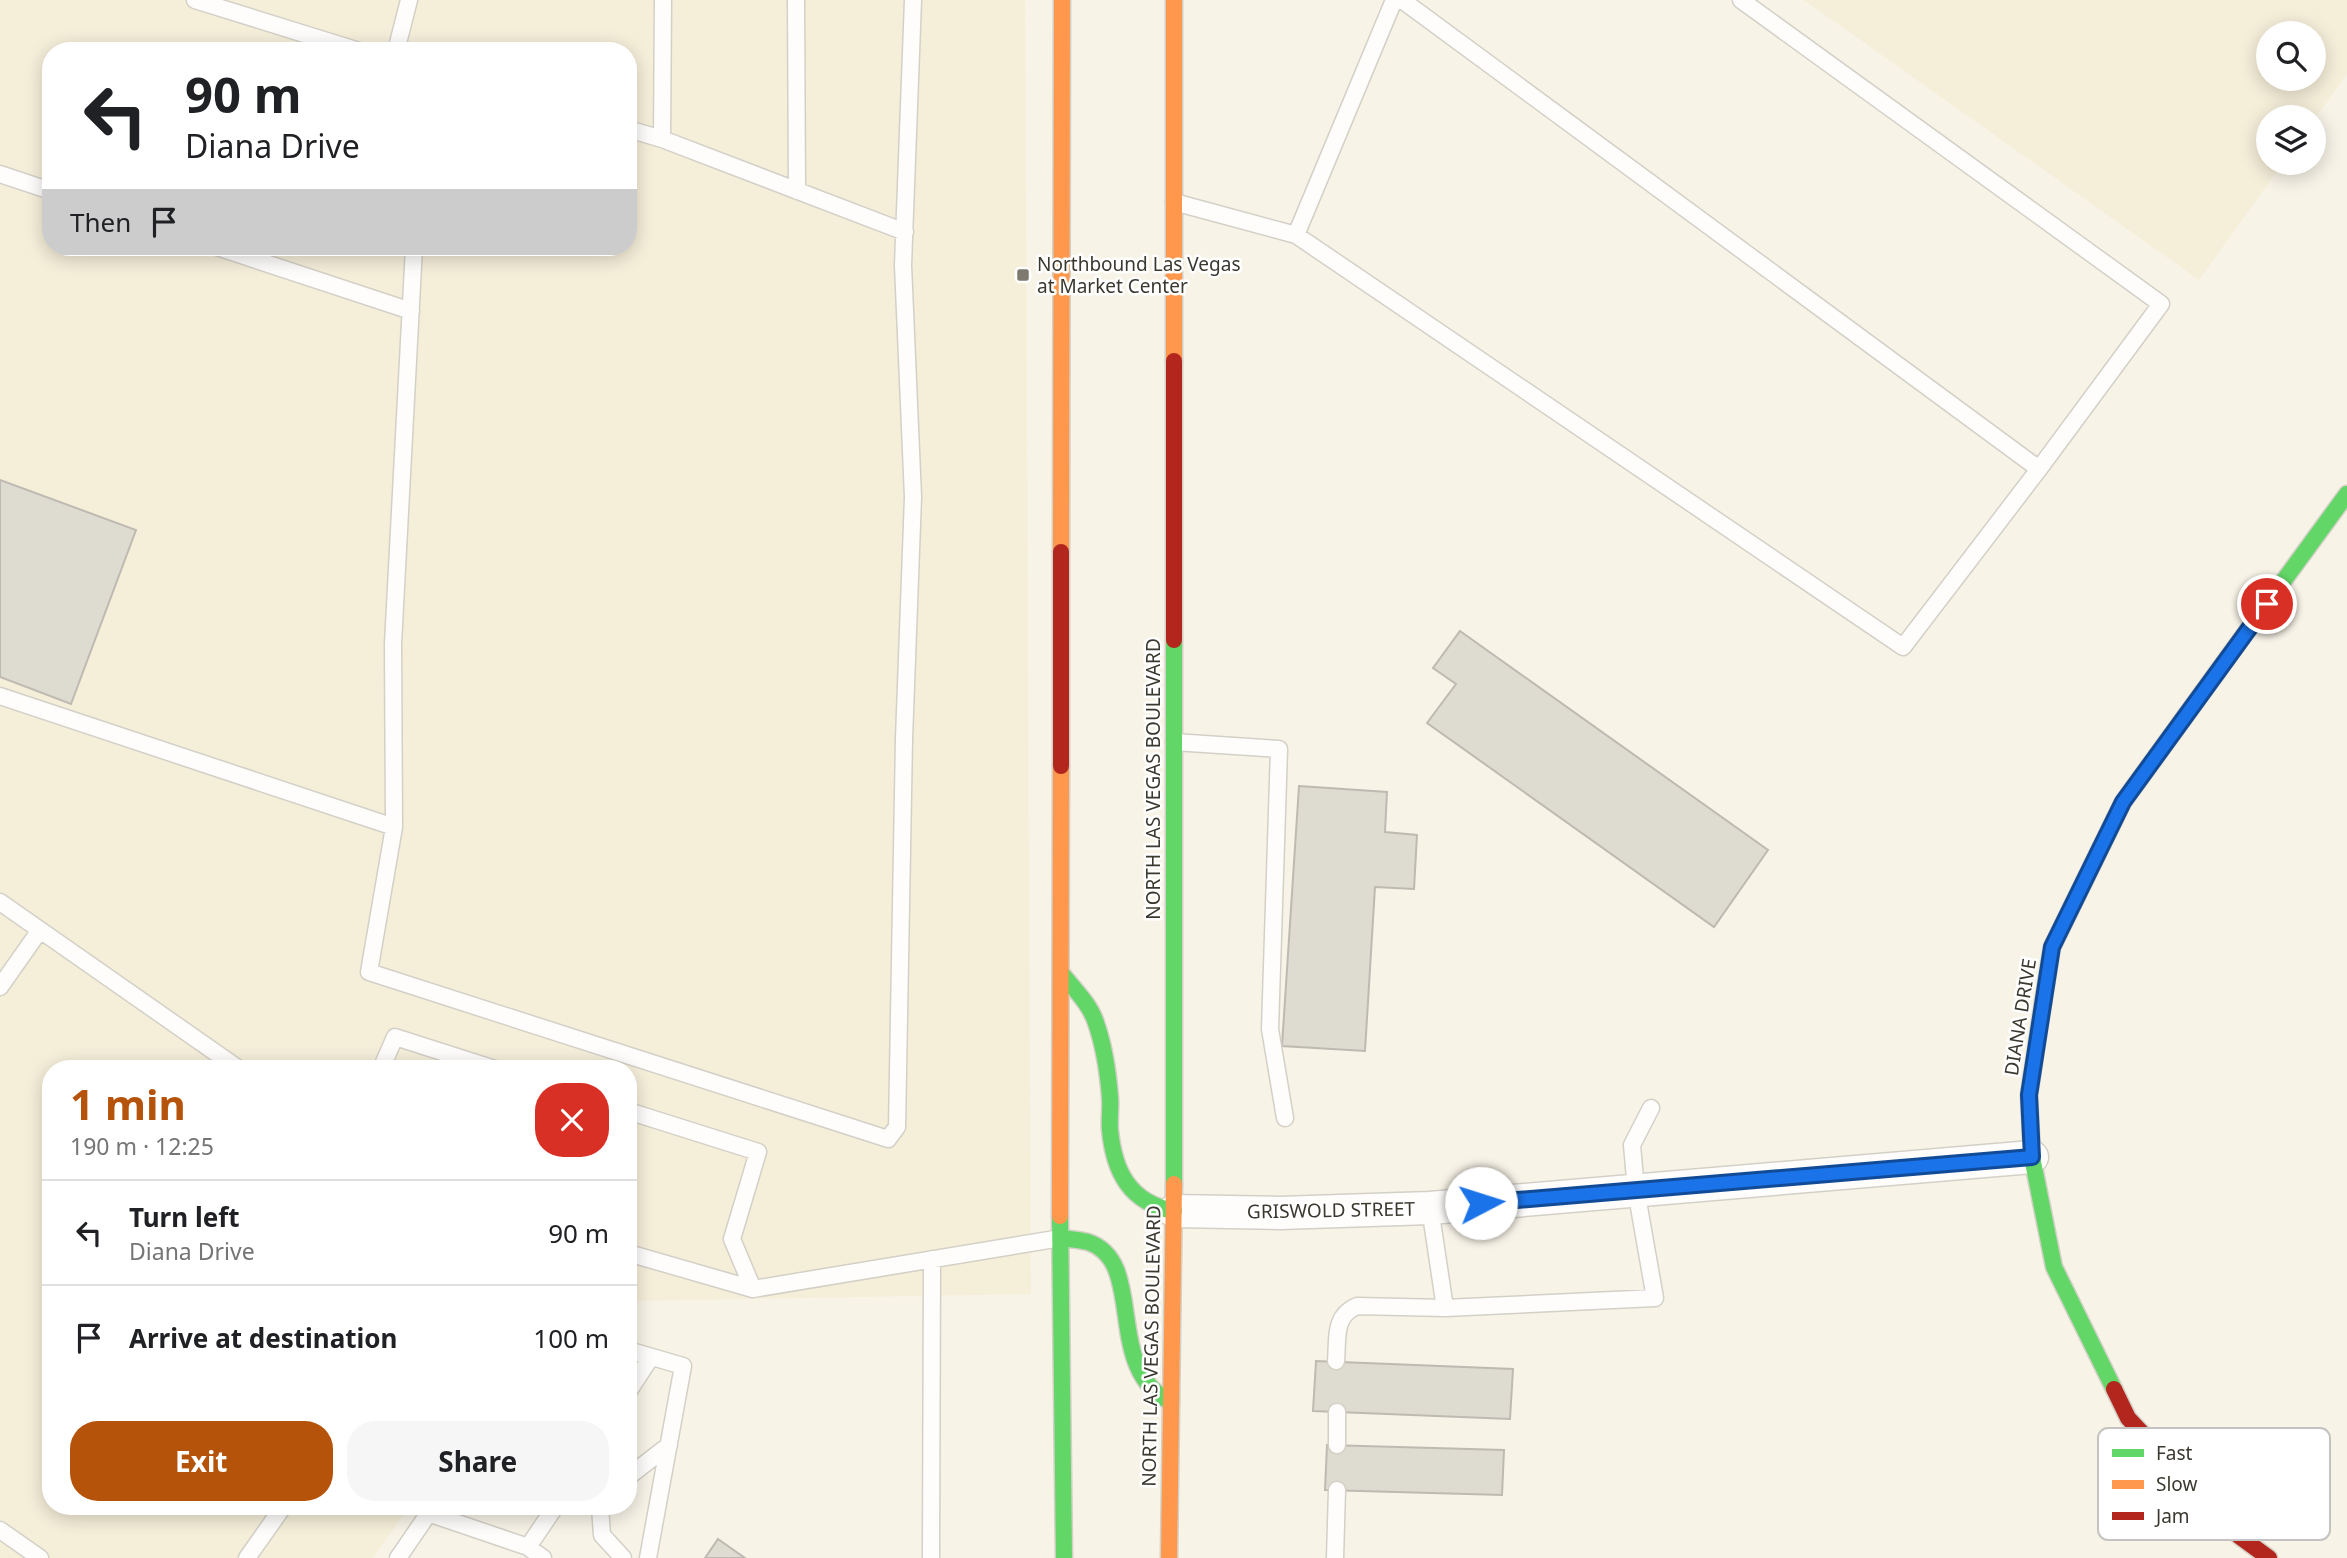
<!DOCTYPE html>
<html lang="en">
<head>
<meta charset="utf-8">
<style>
	body { margin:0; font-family:"Noto Sans",sans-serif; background:#f6f6f6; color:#202124; height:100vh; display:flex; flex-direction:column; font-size:26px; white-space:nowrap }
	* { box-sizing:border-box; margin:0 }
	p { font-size:23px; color:#757577 }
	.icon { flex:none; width:38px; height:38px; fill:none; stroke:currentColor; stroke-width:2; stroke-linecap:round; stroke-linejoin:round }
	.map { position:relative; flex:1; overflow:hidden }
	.sheet { position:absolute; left:42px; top:1060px; width:595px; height:455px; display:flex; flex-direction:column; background:#fff; border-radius:28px; box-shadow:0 4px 18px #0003 }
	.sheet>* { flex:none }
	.top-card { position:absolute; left:42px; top:42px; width:595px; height:214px; border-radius:28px; box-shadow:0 4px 18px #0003; background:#fff; color:#202124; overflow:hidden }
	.buttons { position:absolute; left:2256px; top:21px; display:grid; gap:14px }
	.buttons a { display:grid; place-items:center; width:70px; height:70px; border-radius:50%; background:#fff; box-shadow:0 4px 18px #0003; font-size:35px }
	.pin { position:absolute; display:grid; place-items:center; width:60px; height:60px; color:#fff; margin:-30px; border:4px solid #fff; border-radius:50%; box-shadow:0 2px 7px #0007 }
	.me { position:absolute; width:77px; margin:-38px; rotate:85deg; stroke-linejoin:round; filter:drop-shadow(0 0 5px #0008) }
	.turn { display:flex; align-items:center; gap:24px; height:147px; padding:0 28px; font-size:32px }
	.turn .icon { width:91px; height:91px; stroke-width:2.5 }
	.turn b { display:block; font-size:49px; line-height:60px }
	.then { display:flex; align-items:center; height:66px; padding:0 28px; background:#0003; gap:14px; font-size:26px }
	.round { display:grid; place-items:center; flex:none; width:74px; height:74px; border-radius:28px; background:#f6f6f6 }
	.overview { display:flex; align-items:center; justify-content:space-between; height:119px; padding:0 28px }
	h1 { font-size:42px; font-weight:700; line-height:52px; color:#b45309 }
	.button { display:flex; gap:14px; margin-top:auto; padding:14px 28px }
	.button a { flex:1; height:80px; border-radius:28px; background:#b45309; color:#fff; font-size:28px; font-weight:700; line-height:80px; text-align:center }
	.button a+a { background:#f6f6f6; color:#202124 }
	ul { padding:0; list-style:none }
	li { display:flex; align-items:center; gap:21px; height:105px; padding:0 28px; border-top:2px solid #e0e0e0 }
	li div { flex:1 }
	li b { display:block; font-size:26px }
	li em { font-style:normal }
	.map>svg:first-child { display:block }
</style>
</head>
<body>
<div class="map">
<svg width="2347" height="1558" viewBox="0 0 2347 1558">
	<rect width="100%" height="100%" fill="#f8f3e7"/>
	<!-- built -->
	<path fill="#f5eed9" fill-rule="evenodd" d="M 0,0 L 1025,0 L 1031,1294 L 628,1301 L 628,1069 L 51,1069 L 51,1507 L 409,1507 L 373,1558 L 0,1558 ZM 51,51 L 628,51 L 628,247 L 51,247 Z
		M 1804,0 L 2347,0 L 2347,74 L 2314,120 L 2314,117 L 2268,117 L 2268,163 L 2283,163 L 2199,280 ZM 2268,33 L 2314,33 L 2314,79 L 2268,79 Z"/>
	<!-- building -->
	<path fill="#dedbd1" stroke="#bebab1" stroke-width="2" d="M 0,480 L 136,530 L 71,704 L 0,677 Z
		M 1460,631 L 1768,850 L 1714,927 L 1427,723 L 1456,684 L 1433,668 Z
		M 1299,786 L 1387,792 L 1385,832 L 1417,835 L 1414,889 L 1375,887 L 1365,1051 L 1282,1046 Z
		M 1316,1361 L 1513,1369 L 1510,1419 L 1313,1411 Z
		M 1327,1445 L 1504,1450 L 1502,1495 L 1325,1490 Z
		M 718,1539 L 745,1558 L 705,1558 Z"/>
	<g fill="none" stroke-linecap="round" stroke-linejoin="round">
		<!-- lane casing -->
		<g stroke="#d3d0c7" stroke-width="19">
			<path id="lane" d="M 195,0 L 359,51
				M 796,0 L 797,191
				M 1741,0 L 2161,304 L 2039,469
				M 396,51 L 409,0
				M 628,129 L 662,139 L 905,232
				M 662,139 L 663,0
				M 0,174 L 51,191
				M 1174,202 L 1296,235 L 1903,647 L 2039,469 L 1402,0
				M 1296,235 L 1394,0
				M 217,247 L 411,311
				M 414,247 L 393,644 L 394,827 L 369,972 L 888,1139 L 897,1127 L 904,739 L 913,497 L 903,265 L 913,0
				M 0,696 L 394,827
				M 1174,742 L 1279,749 L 1270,1029 L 1285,1118
				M 0,902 L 239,1069
				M 0,987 L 40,930
				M 381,1069 L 395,1037 L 495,1069
				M 628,1111 L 758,1152 L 732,1239 L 753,1289
				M 1430,1208 L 1445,1308
				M 628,1253 L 753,1289 L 1061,1238
				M 628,1350 L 683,1366 L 648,1558
				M 1336,1361 C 1338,1339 1333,1316 1357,1306 L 1445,1308 L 1655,1298 L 1636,1190 L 1632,1145 L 1651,1108
				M 628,1392 L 651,1357
				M 1337,1412 L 1337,1445
				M 628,1477 L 669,1445
				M 600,1507 L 602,1535 L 623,1558
				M 428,1513 L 528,1547 L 555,1507
				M 0,1530 L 40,1558
				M 528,1547 L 543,1558
				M 247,1558 L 283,1507
				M 398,1558 L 433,1507
				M 931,1558 L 932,1259
				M 1335,1558 L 1337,1490"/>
		</g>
		<!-- street casing -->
		<g stroke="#d3d0c7" stroke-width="35">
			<path id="street" d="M 1174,1211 L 1280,1213 L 1430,1208 L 2032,1157"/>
		</g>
		<!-- fast casing -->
		<g stroke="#d3d0c7" stroke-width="19">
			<path id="fast" d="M 2260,613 L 2347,494
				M 1174,640 L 1174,1184
				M 1062,974 C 1074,989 1090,1004 1096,1023 C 1104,1046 1108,1072 1110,1097 C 1111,1108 1109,1119 1110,1130 C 1114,1172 1130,1203 1174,1211
				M 2043,1003 L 2029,1095 L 2032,1157 L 2054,1267 L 2114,1389
				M 1060,1216 L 1064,1558
				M 1061,1238 C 1070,1239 1080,1240 1088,1242 C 1148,1262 1102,1369 1171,1402"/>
		</g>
		<!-- slow casing -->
		<g stroke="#d3d0c7" stroke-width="19">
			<path id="slow" d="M 1174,0 L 1174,361
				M 1061,552 L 1062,0
				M 1060,1216 L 1061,766
				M 1169,1558 L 1174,1184"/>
		</g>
		<!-- jam casing -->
		<g stroke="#d3d0c7" stroke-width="19">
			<path id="jam" d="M 1174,361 L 1174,640
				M 1061,766 L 1061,552
				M 2043,1003 L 2052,947 L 2123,802 L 2260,613
				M 2114,1389 L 2128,1418 L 2239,1536 L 2269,1558"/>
		</g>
		<!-- lane -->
		<use href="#lane" stroke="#fefdfb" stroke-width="16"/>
		<!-- street -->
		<use href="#street" stroke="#fefdfb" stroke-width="32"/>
		<!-- fast -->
		<use href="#fast" stroke="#63d668" stroke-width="16"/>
		<!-- slow -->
		<use href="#slow" stroke="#ff974d" stroke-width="16"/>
		<!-- jam -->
		<use href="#jam" stroke="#b3261e" stroke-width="16"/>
	</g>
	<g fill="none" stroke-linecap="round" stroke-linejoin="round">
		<!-- route casing -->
		<g stroke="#114b97" stroke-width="18">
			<path id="route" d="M 1481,1203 L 2032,1157 L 2029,1095 L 2052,947 L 2123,802 L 2267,604"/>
		</g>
		<!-- route -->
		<use href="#route" stroke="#1a73e8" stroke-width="12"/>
	</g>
	<!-- markers -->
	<rect fill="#7d796f" stroke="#fff" stroke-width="2.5" x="1016" y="268" width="14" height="14" rx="3.5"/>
	<g text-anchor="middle" stroke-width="5" stroke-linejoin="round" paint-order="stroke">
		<!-- poi labels -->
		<g font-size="19" fill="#3b382f" stroke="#fff" text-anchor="start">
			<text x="1037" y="271">Northbound Las Vegas<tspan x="1037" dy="22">at Market Center</tspan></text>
		</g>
		<!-- street labels -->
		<g font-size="19" fill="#3b382f" stroke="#fff">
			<text transform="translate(1153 779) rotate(-90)" y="7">NORTH LAS VEGAS BOULEVARD</text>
			<text transform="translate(2020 1017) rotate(-81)" y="7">DIANA DRIVE</text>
			<text transform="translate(1331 1210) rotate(-1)" y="7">GRISWOLD STREET</text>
			<text transform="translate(1151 1346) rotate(-89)" y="7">NORTH LAS VEGAS BOULEVARD</text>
		</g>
	</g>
	<!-- legend -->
	<rect x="2098" y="1428" width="232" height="112" rx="10" fill="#fff" stroke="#c4c3c1" stroke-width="2"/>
	<rect x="2112" y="1449" width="32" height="8" fill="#63d668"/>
	<rect x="2112" y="1480" width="32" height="9" fill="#ff974d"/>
	<rect x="2112" y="1512" width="32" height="8" fill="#b3261e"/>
	<g font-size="19" fill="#3b382f">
		<text x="2156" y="1460">Fast</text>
		<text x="2156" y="1491">Slow</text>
		<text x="2156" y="1523">Jam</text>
	</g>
</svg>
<div class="buttons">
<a><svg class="icon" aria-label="search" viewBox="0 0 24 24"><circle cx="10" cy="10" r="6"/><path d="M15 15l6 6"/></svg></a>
<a><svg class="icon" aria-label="layers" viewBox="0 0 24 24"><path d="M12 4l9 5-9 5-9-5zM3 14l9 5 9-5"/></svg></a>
</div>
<div class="pin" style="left:2267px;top:604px;background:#d93025"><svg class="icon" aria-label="arrive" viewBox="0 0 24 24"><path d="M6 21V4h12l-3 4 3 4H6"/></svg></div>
<svg class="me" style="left:1481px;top:1203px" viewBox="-20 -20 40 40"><circle r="19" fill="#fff"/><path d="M0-13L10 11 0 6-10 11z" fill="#1a73e8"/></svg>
<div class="top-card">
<div class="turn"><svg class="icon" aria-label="left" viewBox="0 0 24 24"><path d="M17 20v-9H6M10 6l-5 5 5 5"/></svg><div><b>90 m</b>Diana Drive</div></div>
<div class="then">Then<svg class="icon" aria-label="arrive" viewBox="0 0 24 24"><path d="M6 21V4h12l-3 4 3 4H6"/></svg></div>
</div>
<section class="sheet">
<div class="overview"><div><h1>1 min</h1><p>190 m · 12:25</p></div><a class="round" style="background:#d93025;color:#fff"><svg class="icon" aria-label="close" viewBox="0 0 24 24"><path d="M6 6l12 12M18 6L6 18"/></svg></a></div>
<ul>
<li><svg class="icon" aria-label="left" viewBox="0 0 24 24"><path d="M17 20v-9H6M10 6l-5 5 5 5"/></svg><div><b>Turn left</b><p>Diana Drive</p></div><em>90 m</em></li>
<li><svg class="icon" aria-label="arrive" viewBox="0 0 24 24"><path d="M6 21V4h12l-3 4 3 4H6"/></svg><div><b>Arrive at destination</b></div><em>100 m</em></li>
</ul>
<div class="button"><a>Exit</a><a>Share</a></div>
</section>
</div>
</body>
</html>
